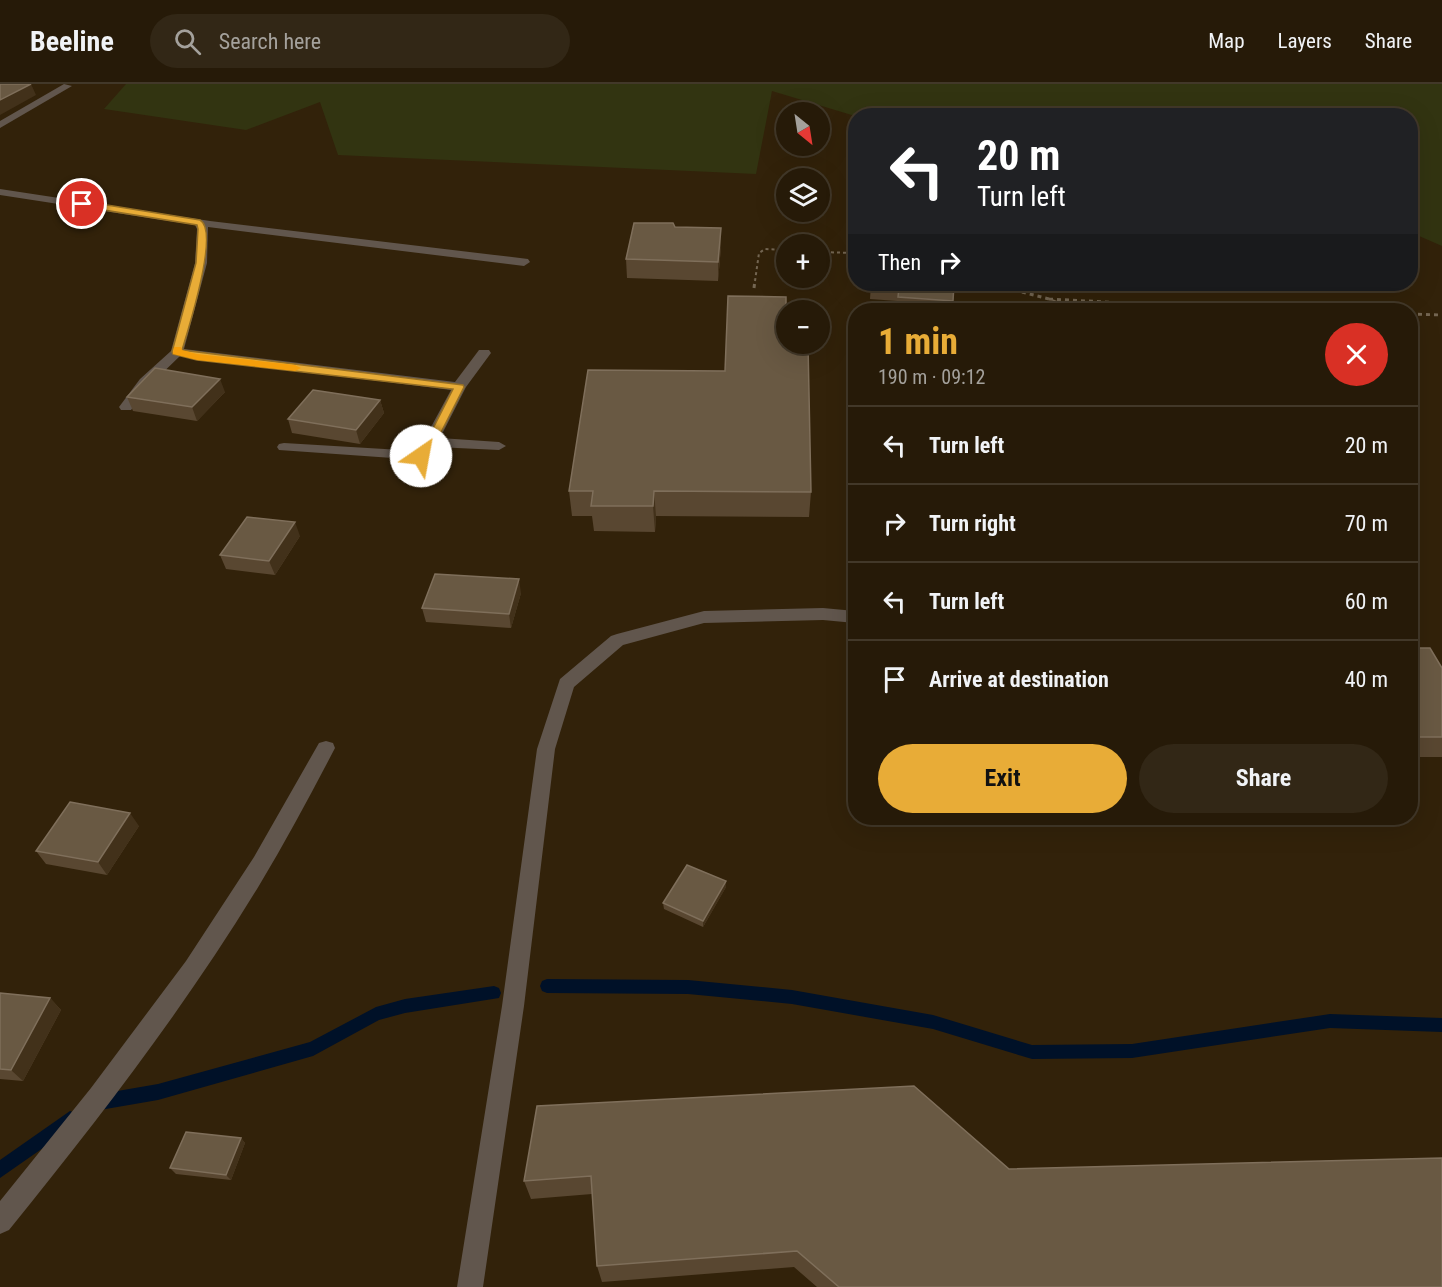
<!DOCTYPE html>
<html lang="en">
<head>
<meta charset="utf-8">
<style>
	body { margin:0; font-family:"Roboto Condensed",sans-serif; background:#322716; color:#f1f3f6; height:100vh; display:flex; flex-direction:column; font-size:22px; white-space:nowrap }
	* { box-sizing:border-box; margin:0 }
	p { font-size:20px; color:#a4a19c }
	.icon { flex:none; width:33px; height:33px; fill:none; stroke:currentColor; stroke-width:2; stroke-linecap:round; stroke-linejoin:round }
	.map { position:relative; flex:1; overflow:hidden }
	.panel { position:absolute; left:848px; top:219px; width:570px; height:522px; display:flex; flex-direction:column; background:#261a08; border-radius:24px; box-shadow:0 6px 24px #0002,0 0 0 2px #423829 }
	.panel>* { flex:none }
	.top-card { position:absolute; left:848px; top:24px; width:570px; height:183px; border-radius:24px; box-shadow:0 6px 24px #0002,0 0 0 2px #423829; background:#202124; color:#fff; overflow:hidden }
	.needle { width:39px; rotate:150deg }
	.controls { position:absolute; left:776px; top:18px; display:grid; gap:12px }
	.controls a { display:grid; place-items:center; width:54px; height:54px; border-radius:50%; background:#261a08; box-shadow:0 6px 24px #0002,0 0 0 2px #423829; font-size:30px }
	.pin { position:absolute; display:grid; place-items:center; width:51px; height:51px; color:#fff; margin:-26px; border:3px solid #fff; border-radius:50%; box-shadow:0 2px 6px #0007 }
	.me { position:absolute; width:66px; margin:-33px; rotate:33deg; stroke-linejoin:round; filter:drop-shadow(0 0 4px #0008) }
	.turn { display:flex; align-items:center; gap:21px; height:126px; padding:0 30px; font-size:27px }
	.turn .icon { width:78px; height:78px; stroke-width:2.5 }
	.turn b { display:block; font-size:42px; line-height:51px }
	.then { display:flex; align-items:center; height:57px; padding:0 30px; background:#0003; gap:12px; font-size:22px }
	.round { display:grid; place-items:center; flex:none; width:63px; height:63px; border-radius:32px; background:#322716 }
	.summary { display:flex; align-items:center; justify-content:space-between; height:102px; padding:0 30px }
	h1 { font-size:36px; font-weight:700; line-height:45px; color:#e8ac37 }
	.primary-button { display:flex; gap:12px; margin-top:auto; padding:12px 30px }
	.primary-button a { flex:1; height:69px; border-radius:36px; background:#e8ac37; color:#111; font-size:24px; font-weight:700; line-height:69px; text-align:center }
	.primary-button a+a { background:#322716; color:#f1f3f6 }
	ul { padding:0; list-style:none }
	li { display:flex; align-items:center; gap:18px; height:78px; padding:0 30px; border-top:2px solid #423829 }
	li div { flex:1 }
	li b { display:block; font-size:22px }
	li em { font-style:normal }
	header { display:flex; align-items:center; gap:36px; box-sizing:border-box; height:84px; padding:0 30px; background:#261a08; border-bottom:2px solid #423829 }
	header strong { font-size:28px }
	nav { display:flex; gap:33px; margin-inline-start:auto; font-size:21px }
	.search { width:420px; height:54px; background:#322716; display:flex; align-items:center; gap:15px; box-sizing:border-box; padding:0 21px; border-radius:33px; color:#a4a19c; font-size:22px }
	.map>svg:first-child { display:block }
</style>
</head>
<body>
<header>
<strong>Beeline</strong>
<div class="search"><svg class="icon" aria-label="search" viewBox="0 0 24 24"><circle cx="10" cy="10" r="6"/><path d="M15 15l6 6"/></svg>Search here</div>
<nav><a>Map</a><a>Layers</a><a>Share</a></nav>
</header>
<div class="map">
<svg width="1442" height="1203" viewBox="0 0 1442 1203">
	<rect width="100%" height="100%" fill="#32220a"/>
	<!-- green -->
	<path fill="#323411" d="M 126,0 L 1442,0 L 1442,162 L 1410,148 L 1410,32 L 855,32 L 772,7 L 756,90 L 338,71 L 320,18 L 246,46 L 104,25 Z"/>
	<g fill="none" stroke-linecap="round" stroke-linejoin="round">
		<!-- stream -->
		<path fill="#001128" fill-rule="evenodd" d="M 547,895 L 688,896 L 792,906 L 933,931 L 1032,961 L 1132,960 L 1330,930 L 1442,934 L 1442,948 L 1330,944 L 1132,974 L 1032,975 L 933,945 L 792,920 L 688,910 L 547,909 L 542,907 L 540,902 L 542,897 Z
			M 494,902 L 499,904 L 501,909 L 499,914 L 405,929 L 379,936 L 313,972 L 158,1016 L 100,1026 L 94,1024 L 92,1018 L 94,1012 L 100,1010 L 158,1000 L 310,958 L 376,923 L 405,915 Z
			M 70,1027 L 76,1029 L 78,1035 L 76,1041 L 0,1094 L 0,1076 Z"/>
		<!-- path-far1 -->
		<path stroke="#746652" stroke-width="2" stroke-dasharray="3 3" stroke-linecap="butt" d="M 819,168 L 855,169
			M 755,197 L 759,169 L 765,165 L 786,166"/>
		<!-- path -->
		<path stroke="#746652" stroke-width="3" stroke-dasharray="4 4" stroke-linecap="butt" d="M 991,200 L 1049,215 L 1073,226
			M 754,204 L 755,196
			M 1049,215 L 1256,226
			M 1410,230 L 1442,231"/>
		<!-- minor -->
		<path fill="#61564d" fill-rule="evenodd" d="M 64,0 L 72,2 L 0,44 L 0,37 Z
			M 0,105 L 210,137 L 528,175 L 530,178 L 524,182 L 208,143 L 207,179 L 184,265 L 455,298 L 479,266 L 489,266 L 491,269 L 466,303 L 440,354 L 499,358 L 506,362 L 499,366 L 436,363 L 431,371 L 421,376 L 279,366 L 277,363 L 279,360 L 284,359 L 418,367 L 451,306 L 180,272 L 150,301 L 131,326 L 121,326 L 119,323 L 140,295 L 171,267 L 195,179 L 197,145 L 195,141 L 0,111 Z
			M 823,524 L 855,527 L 855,539 L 823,536 L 704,539 L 623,561 L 574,603 L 555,665 L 524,922 L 483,1203 L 457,1203 L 502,922 L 537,665 L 560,595 L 611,552 L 617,550 L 704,527 Z
			M 326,657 L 333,659 L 335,664 C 311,710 287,755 260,800 C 186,922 99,1035 9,1146 L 0,1150 L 0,1117 L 91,1004 L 186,877 L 254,773 L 319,659 Z"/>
	</g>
	<!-- wall -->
	<path fill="#594731" d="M 721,163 L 718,197 L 627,194 L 626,175 Z
		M 871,200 L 954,200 L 953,217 L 952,226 L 896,226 L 897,217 L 870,215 Z
		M 786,223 L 811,408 L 809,433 L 656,432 L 655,448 L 594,447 L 592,432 L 572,432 L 569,407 L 725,287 Z
		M 225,308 L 197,337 L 133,327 L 127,313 Z
		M 380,316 L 384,329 L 360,360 L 292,349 L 288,335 Z
		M 855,356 L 855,434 L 847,434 Z
		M 300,452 L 275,491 L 226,485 L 220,471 Z
		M 521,509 L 511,544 L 426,538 L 422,524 Z
		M 1410,564 L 1442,584 L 1442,673 L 1410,673 Z
		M 139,742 L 107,791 L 46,780 L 36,767 Z
		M 726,803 L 703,843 L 664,825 L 663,819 Z
		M 0,909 L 50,914 L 61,926 L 23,997 L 0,995 Z
		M 537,1022 L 1009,1085 L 1442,1203 L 817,1203 L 794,1183 L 602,1198 L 597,1182 L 592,1110 L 531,1115 L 524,1097 Z
		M 241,1054 L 245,1059 L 231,1096 L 176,1090 L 170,1084 Z"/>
	<!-- shaded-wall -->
	<path fill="#42311a" d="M 31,0 L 36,11 L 0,31 L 0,16 Z
		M 721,144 L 721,163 L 718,197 L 718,178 Z
		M 220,295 L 225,308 L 197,337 L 192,323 Z
		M 380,316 L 384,329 L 360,360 L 356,346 Z
		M 654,407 L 656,432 L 655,448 L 653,422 Z
		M 295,438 L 300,452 L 275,491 L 269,477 Z
		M 519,495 L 521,509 L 511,544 L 509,530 Z
		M 130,729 L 139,742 L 107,791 L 98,778 Z
		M 726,797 L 726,803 L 703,843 L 703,837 Z
		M 50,914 L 61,926 L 23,997 L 11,986 Z
		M 241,1054 L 245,1059 L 231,1096 L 226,1091 Z"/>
	<!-- building -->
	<path fill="#695943" stroke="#7f6f5b" stroke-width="1.5" d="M 0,0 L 31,0 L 0,16 Z
		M 634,139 L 673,139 L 675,143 L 721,144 L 718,178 L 626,175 Z
		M 871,200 L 954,200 L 953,217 L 898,213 L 899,204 L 871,202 Z
		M 728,212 L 786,213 L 786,223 L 807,223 L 807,226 L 786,226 L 786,260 L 808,260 L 811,408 L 654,407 L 653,422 L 591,422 L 593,407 L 569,407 L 588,286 L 725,287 Z
		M 155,284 L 220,295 L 192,323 L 127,313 Z
		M 313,306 L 380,316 L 356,346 L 288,335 Z
		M 855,356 L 855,408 L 850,408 Z
		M 247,433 L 295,438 L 269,477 L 220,471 Z
		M 435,490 L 519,495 L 509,530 L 422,524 Z
		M 1410,564 L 1430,564 L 1442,584 L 1442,653 L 1410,653 Z
		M 70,718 L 130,729 L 98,778 L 36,767 Z
		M 687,781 L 726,797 L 703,837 L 663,819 Z
		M 0,909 L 50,914 L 11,986 L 0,985 Z
		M 914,1002 L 1009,1085 L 1442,1074 L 1442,1203 L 839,1203 L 797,1167 L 597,1182 L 591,1092 L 524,1097 L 537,1022 Z
		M 186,1048 L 241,1054 L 226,1091 L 170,1084 Z"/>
	<!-- route -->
	<path fill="#e8ac37" stroke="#977024" stroke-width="1.5" d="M 82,117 L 200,136 C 220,147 188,246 182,266 L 463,301 L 464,303 L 430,370 L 421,375 L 415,372 L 422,366 L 453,305 L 197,276 L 173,270 L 172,268 L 196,179 L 198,145 L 197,141 L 79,122 L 79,118 Z"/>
	<!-- slow -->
	<path fill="#f59e0b" d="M 174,263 L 181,263 L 182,266 L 197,270 L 295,281 L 301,284 L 295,287 L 197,276 L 173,270 Z"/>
</svg>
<div class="controls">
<a><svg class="needle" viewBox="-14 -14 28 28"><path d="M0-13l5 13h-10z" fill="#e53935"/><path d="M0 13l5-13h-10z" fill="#a4a19c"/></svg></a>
<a><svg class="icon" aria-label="layers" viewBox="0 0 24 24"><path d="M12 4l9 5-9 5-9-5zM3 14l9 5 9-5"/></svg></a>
<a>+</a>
<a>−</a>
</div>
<div class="pin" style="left:82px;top:120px;background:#d93025"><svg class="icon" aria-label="arrive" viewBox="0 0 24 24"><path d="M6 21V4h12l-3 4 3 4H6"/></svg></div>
<svg class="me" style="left:421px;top:372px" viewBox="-20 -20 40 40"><circle r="19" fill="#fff"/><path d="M0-13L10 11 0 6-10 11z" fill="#e8ac37"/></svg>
<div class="top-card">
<div class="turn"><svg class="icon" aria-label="left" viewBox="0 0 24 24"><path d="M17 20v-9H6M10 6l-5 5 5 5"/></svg><div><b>20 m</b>Turn left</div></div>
<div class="then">Then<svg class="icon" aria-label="right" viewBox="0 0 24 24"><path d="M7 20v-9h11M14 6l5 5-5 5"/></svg></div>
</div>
<section class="panel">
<div class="summary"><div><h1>1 min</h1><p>190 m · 09:12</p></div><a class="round" style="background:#d93025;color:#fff"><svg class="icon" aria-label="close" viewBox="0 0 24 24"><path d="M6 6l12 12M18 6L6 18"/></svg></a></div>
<ul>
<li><svg class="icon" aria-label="left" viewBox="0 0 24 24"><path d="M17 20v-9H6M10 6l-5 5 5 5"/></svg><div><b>Turn left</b></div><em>20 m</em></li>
<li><svg class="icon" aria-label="right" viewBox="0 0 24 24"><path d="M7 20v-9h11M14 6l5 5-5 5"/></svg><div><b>Turn right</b></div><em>70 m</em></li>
<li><svg class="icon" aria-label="left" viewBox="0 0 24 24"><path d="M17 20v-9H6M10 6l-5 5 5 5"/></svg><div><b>Turn left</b></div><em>60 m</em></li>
<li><svg class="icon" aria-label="arrive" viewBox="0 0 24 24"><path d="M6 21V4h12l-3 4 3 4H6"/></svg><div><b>Arrive at destination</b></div><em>40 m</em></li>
</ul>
<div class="primary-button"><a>Exit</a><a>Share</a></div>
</section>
</div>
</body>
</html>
